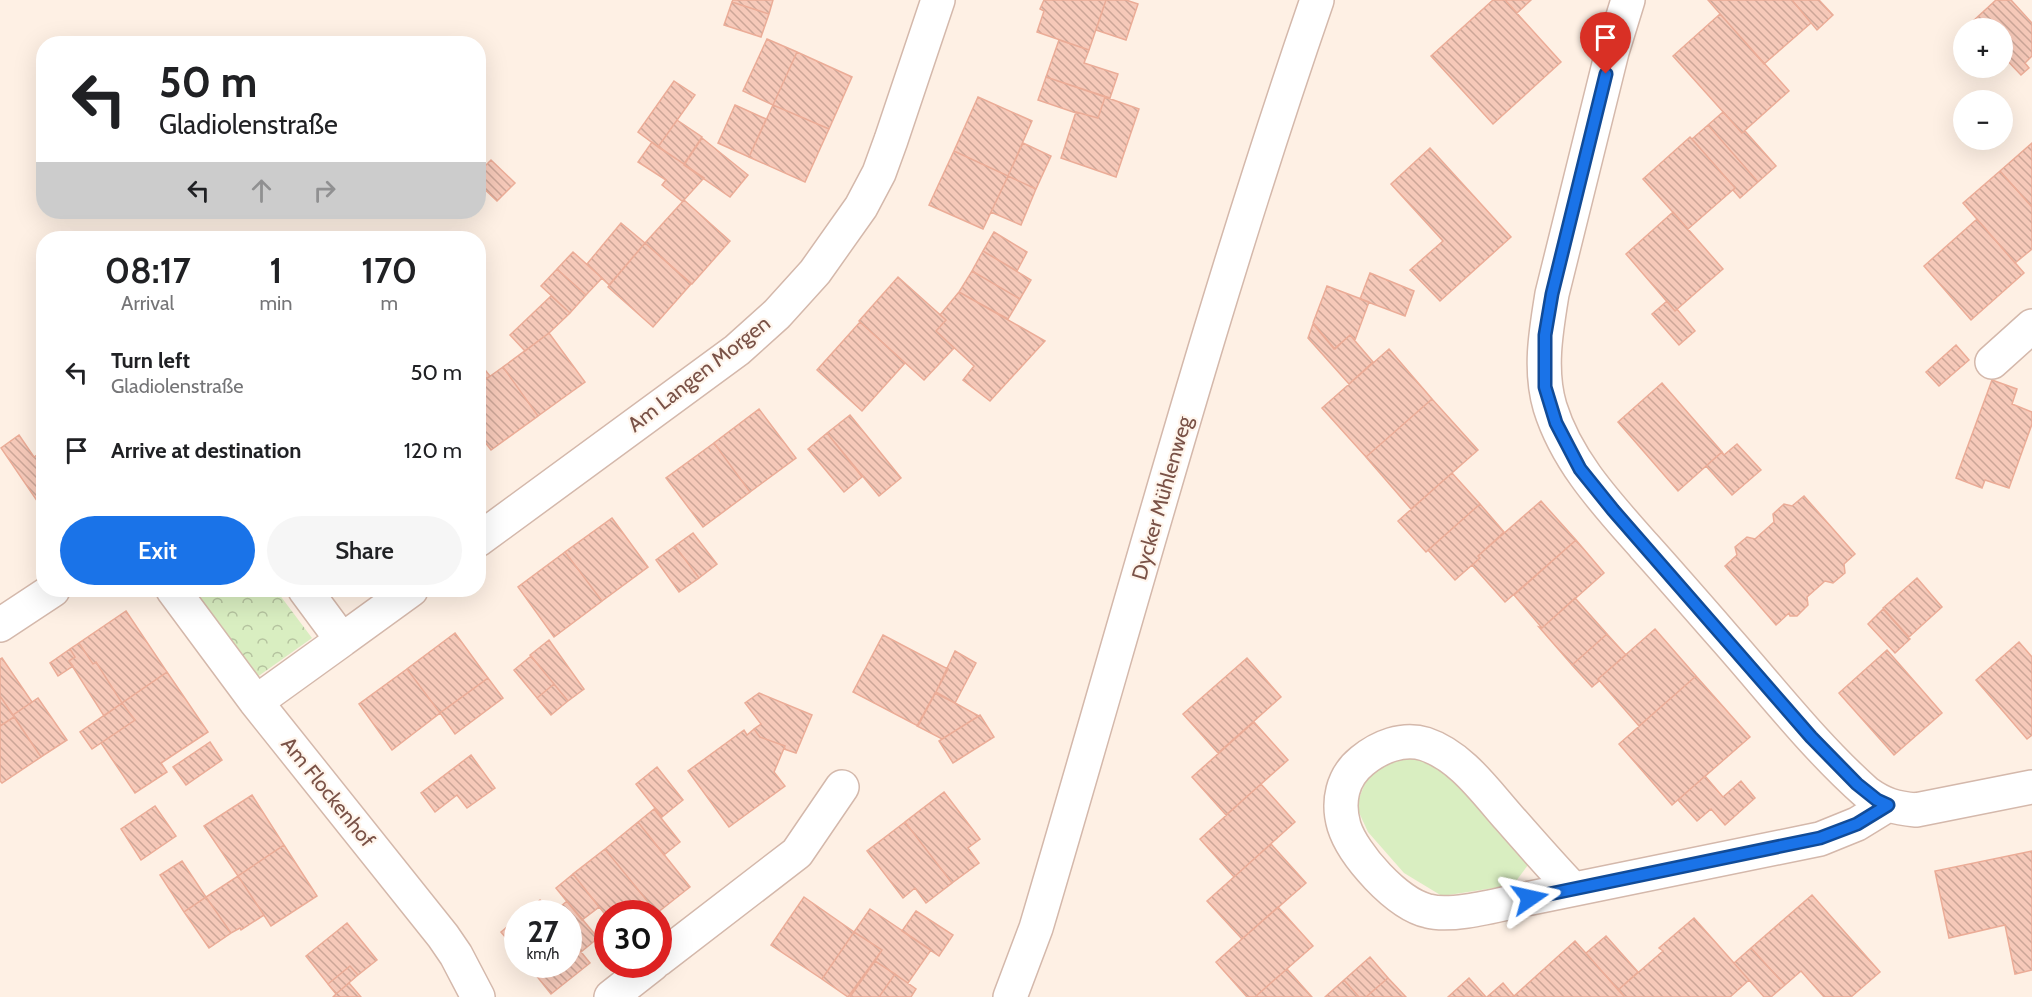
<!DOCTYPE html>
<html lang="en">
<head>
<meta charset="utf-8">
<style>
	body { margin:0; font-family:Cabin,sans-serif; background:#f6f6f6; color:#202124; height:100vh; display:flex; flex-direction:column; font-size:22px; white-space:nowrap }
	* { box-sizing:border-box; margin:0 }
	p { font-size:20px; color:#757577 }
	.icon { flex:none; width:33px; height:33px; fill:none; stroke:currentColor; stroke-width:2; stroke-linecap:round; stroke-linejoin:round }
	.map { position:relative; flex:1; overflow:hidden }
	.drawer { position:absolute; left:36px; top:231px; width:450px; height:366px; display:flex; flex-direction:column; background:#fff; border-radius:24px; box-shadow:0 6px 24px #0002 }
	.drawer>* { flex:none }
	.guide { position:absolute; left:36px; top:36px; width:450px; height:183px; border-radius:24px; box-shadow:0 6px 24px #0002; background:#fff; color:#202124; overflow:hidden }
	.buttons { position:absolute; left:1953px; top:18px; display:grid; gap:12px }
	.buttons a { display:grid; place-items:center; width:60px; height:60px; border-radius:50%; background:#fff; box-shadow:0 6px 24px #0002; font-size:30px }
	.speed { position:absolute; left:504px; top:900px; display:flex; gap:12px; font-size:30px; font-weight:700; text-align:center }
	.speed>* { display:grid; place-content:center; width:78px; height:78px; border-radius:50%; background:#fff; box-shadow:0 6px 24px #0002; line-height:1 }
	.speed small { font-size:15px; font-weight:400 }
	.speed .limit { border:9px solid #d22; background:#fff; color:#111 }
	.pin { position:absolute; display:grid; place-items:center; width:51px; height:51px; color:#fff; margin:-62px -26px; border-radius:50% 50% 50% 0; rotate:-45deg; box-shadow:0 0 6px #0007 }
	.pin .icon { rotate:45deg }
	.me { position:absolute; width:66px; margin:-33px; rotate:79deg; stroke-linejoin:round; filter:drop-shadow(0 0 4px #0008) }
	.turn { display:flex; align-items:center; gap:21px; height:126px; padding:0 24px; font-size:27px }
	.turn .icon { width:78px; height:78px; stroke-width:2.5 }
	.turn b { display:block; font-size:42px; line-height:51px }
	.lanes { display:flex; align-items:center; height:57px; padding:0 24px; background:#0003; justify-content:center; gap:30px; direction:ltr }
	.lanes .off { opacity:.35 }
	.eta { display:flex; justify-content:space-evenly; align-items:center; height:102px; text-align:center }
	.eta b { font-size:36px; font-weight:600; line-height:42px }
	.action { display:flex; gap:12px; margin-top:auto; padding:12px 24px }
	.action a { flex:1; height:69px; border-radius:36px; background:#1a73e8; color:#fff; font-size:24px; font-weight:600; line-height:69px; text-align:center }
	.action a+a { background:#f6f6f6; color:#202124 }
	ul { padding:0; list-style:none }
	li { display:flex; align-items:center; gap:18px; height:78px; padding:0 24px }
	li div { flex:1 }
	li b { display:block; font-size:22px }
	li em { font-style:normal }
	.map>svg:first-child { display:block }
</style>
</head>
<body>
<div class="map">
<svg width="2032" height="997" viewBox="0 0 2032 997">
	<defs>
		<pattern id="park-crowns" width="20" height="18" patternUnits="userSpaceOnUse" patternTransform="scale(1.5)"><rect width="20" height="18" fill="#d9eec1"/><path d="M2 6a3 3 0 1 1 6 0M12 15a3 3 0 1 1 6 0" fill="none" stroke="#b5c39f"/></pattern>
		<pattern id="building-back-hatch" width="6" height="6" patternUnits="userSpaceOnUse" patternTransform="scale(1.5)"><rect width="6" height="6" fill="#f6c9b9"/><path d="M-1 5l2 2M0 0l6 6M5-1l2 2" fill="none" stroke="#cca698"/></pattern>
	</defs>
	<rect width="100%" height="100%" fill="#fef0e4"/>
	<!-- grass -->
	<path fill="#d9eec1" d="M 1411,755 L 1441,765 L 1473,795 L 1528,865 L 1513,885 L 1442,896 L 1404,873 L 1368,832 L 1356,806 L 1367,778 L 1386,762 Z"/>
	<!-- park -->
	<path fill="url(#park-crowns)" d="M 188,590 L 276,590 L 312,638 L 253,680 Z"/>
	<!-- building -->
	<path fill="url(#building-back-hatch)" stroke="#ebac97" stroke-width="1.5" d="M 733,0 L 773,0 L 769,14 L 732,2 Z
		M 1044,0 L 1106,0 L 1089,50 L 1037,32 L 1044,11 L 1040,9 Z
		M 1106,0 L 1126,0 L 1138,4 L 1126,40 L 1096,30 Z
		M 1493,0 L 1505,0 L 1561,62 L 1493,124 L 1431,56 Z
		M 1505,0 L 1531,0 L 1517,13 Z
		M 1708,0 L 1792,0 L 1811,23 L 1764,64 Z
		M 1792,0 L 1819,0 L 1833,15 L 1817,30 Z
		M 1996,0 L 2011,0 L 2032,23 L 2032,56 L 2025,63 L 2029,68 L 2021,75 L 2002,55 L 2002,28 L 1978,28 L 1972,22 Z
		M 732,2 L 769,14 L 761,37 L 724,25 Z
		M 1720,14 L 1789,91 L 1742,133 L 1673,56 Z
		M 767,39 L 797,52 L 773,105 L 743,91 Z
		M 1059,40 L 1089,50 L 1084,63 L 1118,74 L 1110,98 L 1046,77 Z
		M 797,52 L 852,77 L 829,129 L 773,105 Z
		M 1046,77 L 1105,97 L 1098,118 L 1076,112 L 1076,113 L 1038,100 Z
		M 674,81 L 695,95 L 658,147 L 638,132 Z
		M 978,97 L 1032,121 L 1008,176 L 954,151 Z
		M 1105,97 L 1139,109 L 1116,177 L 1061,158 L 1076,112 L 1098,118 Z
		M 735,105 L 766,119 L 749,157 L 718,143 Z
		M 773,105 L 829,129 L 805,182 L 749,157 Z
		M 1723,112 L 1742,133 L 1745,131 L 1776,166 L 1758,182 L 1708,125 Z
		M 677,120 L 702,137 L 684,164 L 658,147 Z
		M 1708,125 L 1758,182 L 1740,198 L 1733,190 L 1735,188 L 1692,139 Z
		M 1690,137 L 1735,188 L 1688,229 L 1643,179 Z
		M 702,138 L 748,175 L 730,197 L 684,165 Z
		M 652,142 L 704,178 L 684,200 L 682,201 L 662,185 L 666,180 L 638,162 Z
		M 1023,143 L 1051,156 L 1036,189 L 1008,176 Z
		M 2032,143 L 2032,207 L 2000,171 Z
		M 1430,148 L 1511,237 L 1440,301 L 1410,270 L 1443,241 L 1391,184 Z
		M 954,151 L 1008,176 L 983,229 L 929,205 Z
		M 491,160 L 515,183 L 497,201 L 478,183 L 478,173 Z
		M 2000,171 L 2032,207 L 2032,249 L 2015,263 L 1963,203 Z
		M 1008,176 L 1036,189 L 1021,225 L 991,212 Z
		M 684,200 L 730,241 L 692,284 L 645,243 Z
		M 1673,212 L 1723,269 L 1675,311 L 1626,254 Z
		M 1977,219 L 2024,273 L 1971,320 L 1924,266 Z
		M 621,223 L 645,243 L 609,285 L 587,264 Z
		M 994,232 L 1027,252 L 1017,271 L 983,251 Z
		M 645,243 L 691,284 L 653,327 L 608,287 Z
		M 983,251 L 1031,280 L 1020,299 L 972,271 Z
		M 573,252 L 602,278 L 586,295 L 557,269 Z
		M 557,269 L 586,295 L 570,313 L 541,286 Z
		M 972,271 L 1020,299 L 1008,319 L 959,292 Z
		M 1370,273 L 1414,291 L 1405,316 L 1360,299 Z
		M 898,277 L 946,320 L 936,331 L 954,348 L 924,380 L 859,321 Z
		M 1327,286 L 1369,302 L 1355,340 L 1350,335 L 1335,349 L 1313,323 Z
		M 959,292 L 1045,341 L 990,401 L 963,380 L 974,366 L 936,331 L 946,320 L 940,315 Z
		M 551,296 L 570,313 L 549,333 L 525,351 L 510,335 Z
		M 1667,301 L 1675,311 L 1677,309 L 1695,331 L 1679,345 L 1652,314 Z
		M 860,322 L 905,363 L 862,411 L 817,370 Z
		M 1313,324 L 1334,349 L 1350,335 L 1373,362 L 1349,384 L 1308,338 Z
		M 549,333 L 585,382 L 538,416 L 503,367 Z
		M 1956,345 L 1969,360 L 1939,386 L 1926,372 Z
		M 1389,349 L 1432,399 L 1366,457 L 1322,408 Z
		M 478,361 L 490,376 L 478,385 Z
		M 503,367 L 538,416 L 491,450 L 478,433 L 478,385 Z
		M 1992,380 L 2017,389 L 2012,404 L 2032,412 L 2032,424 L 2009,488 L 1985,480 L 1982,488 L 1956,478 Z
		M 1662,383 L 1722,452 L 1678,491 L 1618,422 Z
		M 1432,399 L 1478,450 L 1411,509 L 1366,457 Z
		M 759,409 L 796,458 L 750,492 L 714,443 Z
		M 850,415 L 901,478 L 879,496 L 827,433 Z
		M 827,433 L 862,477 L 844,492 L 808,449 Z
		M 19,435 L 34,457 L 44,450 L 44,511 L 1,448 Z
		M 714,443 L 750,492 L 703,527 L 666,478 Z
		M 1737,444 L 1761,470 L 1732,495 L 1706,466 L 1722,452 L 1724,455 Z
		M 1452,473 L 1480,504 L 1426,552 L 1398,521 Z
		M 1804,496 L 1855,554 L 1844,564 L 1845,573 L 1833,583 L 1825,581 L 1807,597 L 1808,605 L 1797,616 L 1790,616 L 1789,613 L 1776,625 L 1725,566 L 1737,555 L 1735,547 L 1747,537 L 1755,539 L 1774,522 L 1773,514 L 1784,504 L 1792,506 Z
		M 1541,501 L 1576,540 L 1505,602 L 1472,565 L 1480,558 L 1478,556 Z
		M 1480,504 L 1504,532 L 1478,556 L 1480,558 L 1455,580 L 1428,550 Z
		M 612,518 L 648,567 L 602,601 L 565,552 Z
		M 693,533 L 717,564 L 699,578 L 675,546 Z
		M 1576,540 L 1604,573 L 1542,628 L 1514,595 Z
		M 675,546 L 699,578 L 679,592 L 656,560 Z
		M 565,552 L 602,601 L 554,637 L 518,587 Z
		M 1917,578 L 1942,607 L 1909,637 L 1883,608 Z
		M 1575,598 L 1607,634 L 1572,665 L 1539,627 L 1542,628 Z
		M 1883,609 L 1910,639 L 1895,653 L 1868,624 Z
		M 126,611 L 167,672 L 122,703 L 96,662 L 93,664 L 79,643 Z
		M 1655,629 L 1696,676 L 1639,726 L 1598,679 Z
		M 455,633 L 488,678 L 440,713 L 407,669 Z
		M 1607,634 L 1626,655 L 1598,679 L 1599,681 L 1592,687 L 1572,665 Z
		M 883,635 L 948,669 L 918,726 L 853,692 Z
		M 549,640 L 584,689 L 568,701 L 530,655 Z
		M 2019,642 L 2032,657 L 2032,735 L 2027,739 L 1976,680 Z
		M 79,643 L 93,664 L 96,662 L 122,703 L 104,716 L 69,661 L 75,657 L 70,649 Z
		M 70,649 L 75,657 L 69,661 L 73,666 L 58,676 L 50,663 Z
		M 1887,650 L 1942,713 L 1894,755 L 1839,693 Z
		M 955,651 L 976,663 L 955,703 L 936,692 Z
		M 531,656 L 554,684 L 537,698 L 514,670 Z
		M 2,658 L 32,702 L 13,715 L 0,696 L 0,659 Z
		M 1247,658 L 1281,697 L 1218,753 L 1183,714 Z
		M 407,669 L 440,713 L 392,750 L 359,704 Z
		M 167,672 L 208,732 L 161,763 L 167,772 L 135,793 L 101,743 L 135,720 L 122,703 Z
		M 1696,676 L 1750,737 L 1672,805 L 1619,744 Z
		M 488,678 L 503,698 L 455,734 L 440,713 Z
		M 554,684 L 568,701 L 551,715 L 537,698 Z
		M 759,693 L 812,715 L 796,753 L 784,749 L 785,746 L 760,737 L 754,729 L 761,724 L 745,703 Z
		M 935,693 L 955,703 L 979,716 L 942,739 L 917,726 Z
		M 0,696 L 14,717 L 0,726 Z
		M 38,698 L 67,740 L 41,757 L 13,715 Z
		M 122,703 L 135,720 L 92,749 L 80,732 Z
		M 980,715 L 994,737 L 953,763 L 939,741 Z
		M 14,717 L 41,757 L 2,783 L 0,781 L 0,726 Z
		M 1254,722 L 1288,760 L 1226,815 L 1192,777 Z
		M 754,729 L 760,737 L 785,746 L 774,772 L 785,786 L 729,827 L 688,771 L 744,730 L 747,735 Z
		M 210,742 L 222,760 L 186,785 L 173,767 Z
		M 471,755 L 495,788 L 467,808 L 457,795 L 435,812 L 421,793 Z
		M 657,767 L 683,800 L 662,817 L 636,784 Z
		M 1705,776 L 1723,797 L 1741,781 L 1755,798 L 1725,825 L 1711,809 L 1697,821 L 1678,800 Z
		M 1261,784 L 1295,822 L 1234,877 L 1200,839 Z
		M 944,792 L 980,839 L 968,848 L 979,863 L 952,883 L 905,822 Z
		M 252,795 L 284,845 L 238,876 L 204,826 Z
		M 155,806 L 176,836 L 141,860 L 121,829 Z
		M 654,809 L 680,842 L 664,855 L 638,822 Z
		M 638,822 L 690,887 L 657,913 L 605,849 Z
		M 905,822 L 952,883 L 926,903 L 915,888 L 903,898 L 867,851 Z
		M 1271,844 L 1306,883 L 1242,939 L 1207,901 Z
		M 284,845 L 317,896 L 271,926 L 238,876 Z
		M 605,849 L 657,913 L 657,914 L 608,914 L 608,918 L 573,874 Z
		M 2032,851 L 2032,970 L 2015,974 L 2005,925 L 1949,938 L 1935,871 Z
		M 182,861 L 206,897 L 184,912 L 160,875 Z
		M 573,874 L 599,907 L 582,920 L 556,888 Z
		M 238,876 L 264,915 L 241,930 L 240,928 L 231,933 L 206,897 Z
		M 1812,895 L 1880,972 L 1851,997 L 1824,997 L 1801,971 L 1785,985 L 1751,948 Z
		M 206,897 L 231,933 L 209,948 L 184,912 Z
		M 804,897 L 854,932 L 822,979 L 771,945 Z
		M 540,900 L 551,914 L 524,914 Z
		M 567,901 L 598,938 L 581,952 L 568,936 L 568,914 L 552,914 Z
		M 1278,907 L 1313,946 L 1255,997 L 1247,997 L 1216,962 Z
		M 870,909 L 931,950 L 908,983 L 875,961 L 882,950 L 854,932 Z
		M 916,911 L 953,935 L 939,956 L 902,931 Z
		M 518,918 L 518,952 L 501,932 Z
		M 1694,918 L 1749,980 L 1730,997 L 1625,997 L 1618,990 L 1663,951 L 1659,948 Z
		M 347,923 L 377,960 L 358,975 L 350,966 L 328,984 L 306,956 Z
		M 854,932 L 882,950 L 848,997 L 822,979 Z
		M 568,936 L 590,963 L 551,994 L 527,964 L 568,964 Z
		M 1606,936 L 1638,972 L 1618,990 L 1586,953 Z
		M 1575,941 L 1625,997 L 1512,997 L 1514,996 Z
		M 1751,948 L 1785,985 L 1771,997 L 1764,997 L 1734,963 Z
		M 1370,957 L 1388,978 L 1366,997 L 1359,997 L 1344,980 Z
		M 875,961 L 895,974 L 879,997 L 850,997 Z
		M 350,966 L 358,975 L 336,994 L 328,984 Z
		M 1287,969 L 1312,997 L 1255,997 Z
		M 895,974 L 916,989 L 911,997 L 879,997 Z
		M 1388,978 L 1406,997 L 1366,997 Z
		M 1469,978 L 1486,997 L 1448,997 Z
		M 1344,980 L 1359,997 L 1325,997 Z
		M 349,983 L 361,997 L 333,997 L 336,994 Z
		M 1503,983 L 1514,996 L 1512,997 L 1487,997 Z"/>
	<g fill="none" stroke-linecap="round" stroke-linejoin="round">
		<!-- street casing -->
		<g stroke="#d4b8ab" stroke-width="36">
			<path id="street" d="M 1628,0 L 1612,52 L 1552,294 C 1546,331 1539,370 1550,407 C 1567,462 1607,504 1644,546 C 1671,576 1698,607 1725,638 C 1771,690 1815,747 1867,793 C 1884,805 1895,808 1916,810 L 2032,787
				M 1992,362 L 2032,326
				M 478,540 L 737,350 L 777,314 L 815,272 L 861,207 L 879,173 L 891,140 L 938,0
				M 173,590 L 256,702 L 443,936 L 456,955 L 478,997
				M 305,590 L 342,640 L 411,590
				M 0,625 L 53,590
				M 256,702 L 342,640
				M 1573,889 C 1551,866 1530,842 1509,818 C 1485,791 1461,756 1425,744 C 1403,737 1379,747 1362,761 C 1342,777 1337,802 1344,826 C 1353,855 1397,904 1428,911 C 1454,918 1504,903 1531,898 C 1628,879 1724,858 1820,839 L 1857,824 L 1888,805
				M 658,960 L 797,853 L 842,787
				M 611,997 L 653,964
				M 1010,997 L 1036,928 C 1128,618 1211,306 1317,0"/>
		</g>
		<!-- street -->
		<use href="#street" stroke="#fff" stroke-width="33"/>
	</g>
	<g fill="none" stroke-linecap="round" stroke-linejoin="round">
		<!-- route casing -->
		<g stroke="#114b97" stroke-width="15">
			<path id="route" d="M 1530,898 L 1820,838 L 1857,824 L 1888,805 L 1877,800 L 1857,784 L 1811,737 L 1613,510 L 1580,469 L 1556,423 L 1545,387 L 1545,335 L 1552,294 L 1606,74"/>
		</g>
		<!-- route -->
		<use href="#route" stroke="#1a73e8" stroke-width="10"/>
	</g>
	<g text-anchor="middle" stroke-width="4.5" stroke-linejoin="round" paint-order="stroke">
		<!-- street labels -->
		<g font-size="21" fill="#7a5247" stroke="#fff5ec">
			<text transform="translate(699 374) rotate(-38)" y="7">Am Langen Morgen</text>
			<text transform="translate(1162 498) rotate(-74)" y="7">Dycker Mühlenweg</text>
			<text transform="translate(328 792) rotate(51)" y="7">Am Flockenhof</text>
		</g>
	</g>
</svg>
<div class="buttons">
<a>+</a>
<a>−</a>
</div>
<div class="speed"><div>27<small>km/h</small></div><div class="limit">30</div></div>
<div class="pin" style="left:1606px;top:74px;background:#d93025"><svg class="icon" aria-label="arrive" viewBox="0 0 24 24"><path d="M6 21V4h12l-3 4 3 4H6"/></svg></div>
<svg class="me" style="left:1530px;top:898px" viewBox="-20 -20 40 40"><path d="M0-17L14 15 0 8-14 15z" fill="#1a73e8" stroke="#fff" stroke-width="4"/></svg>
<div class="guide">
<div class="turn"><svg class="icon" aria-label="left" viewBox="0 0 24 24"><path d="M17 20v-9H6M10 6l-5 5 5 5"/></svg><div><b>50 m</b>Gladiolenstraße</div></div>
<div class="lanes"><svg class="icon" aria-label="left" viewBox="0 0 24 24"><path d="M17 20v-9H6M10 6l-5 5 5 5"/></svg><svg class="icon off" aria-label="ahead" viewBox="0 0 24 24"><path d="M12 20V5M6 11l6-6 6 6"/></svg><svg class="icon off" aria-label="right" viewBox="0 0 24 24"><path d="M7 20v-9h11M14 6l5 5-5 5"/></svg></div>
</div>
<section class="drawer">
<div class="eta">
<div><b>08:17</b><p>Arrival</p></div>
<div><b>1</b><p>min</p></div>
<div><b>170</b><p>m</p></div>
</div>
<ul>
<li><svg class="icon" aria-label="left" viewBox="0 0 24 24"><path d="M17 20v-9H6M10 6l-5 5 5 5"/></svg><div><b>Turn left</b><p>Gladiolenstraße</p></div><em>50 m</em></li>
<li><svg class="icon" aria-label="arrive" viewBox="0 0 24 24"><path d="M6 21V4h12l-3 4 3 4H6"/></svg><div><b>Arrive at destination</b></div><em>120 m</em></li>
</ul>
<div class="action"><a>Exit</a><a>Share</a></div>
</section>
</div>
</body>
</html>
